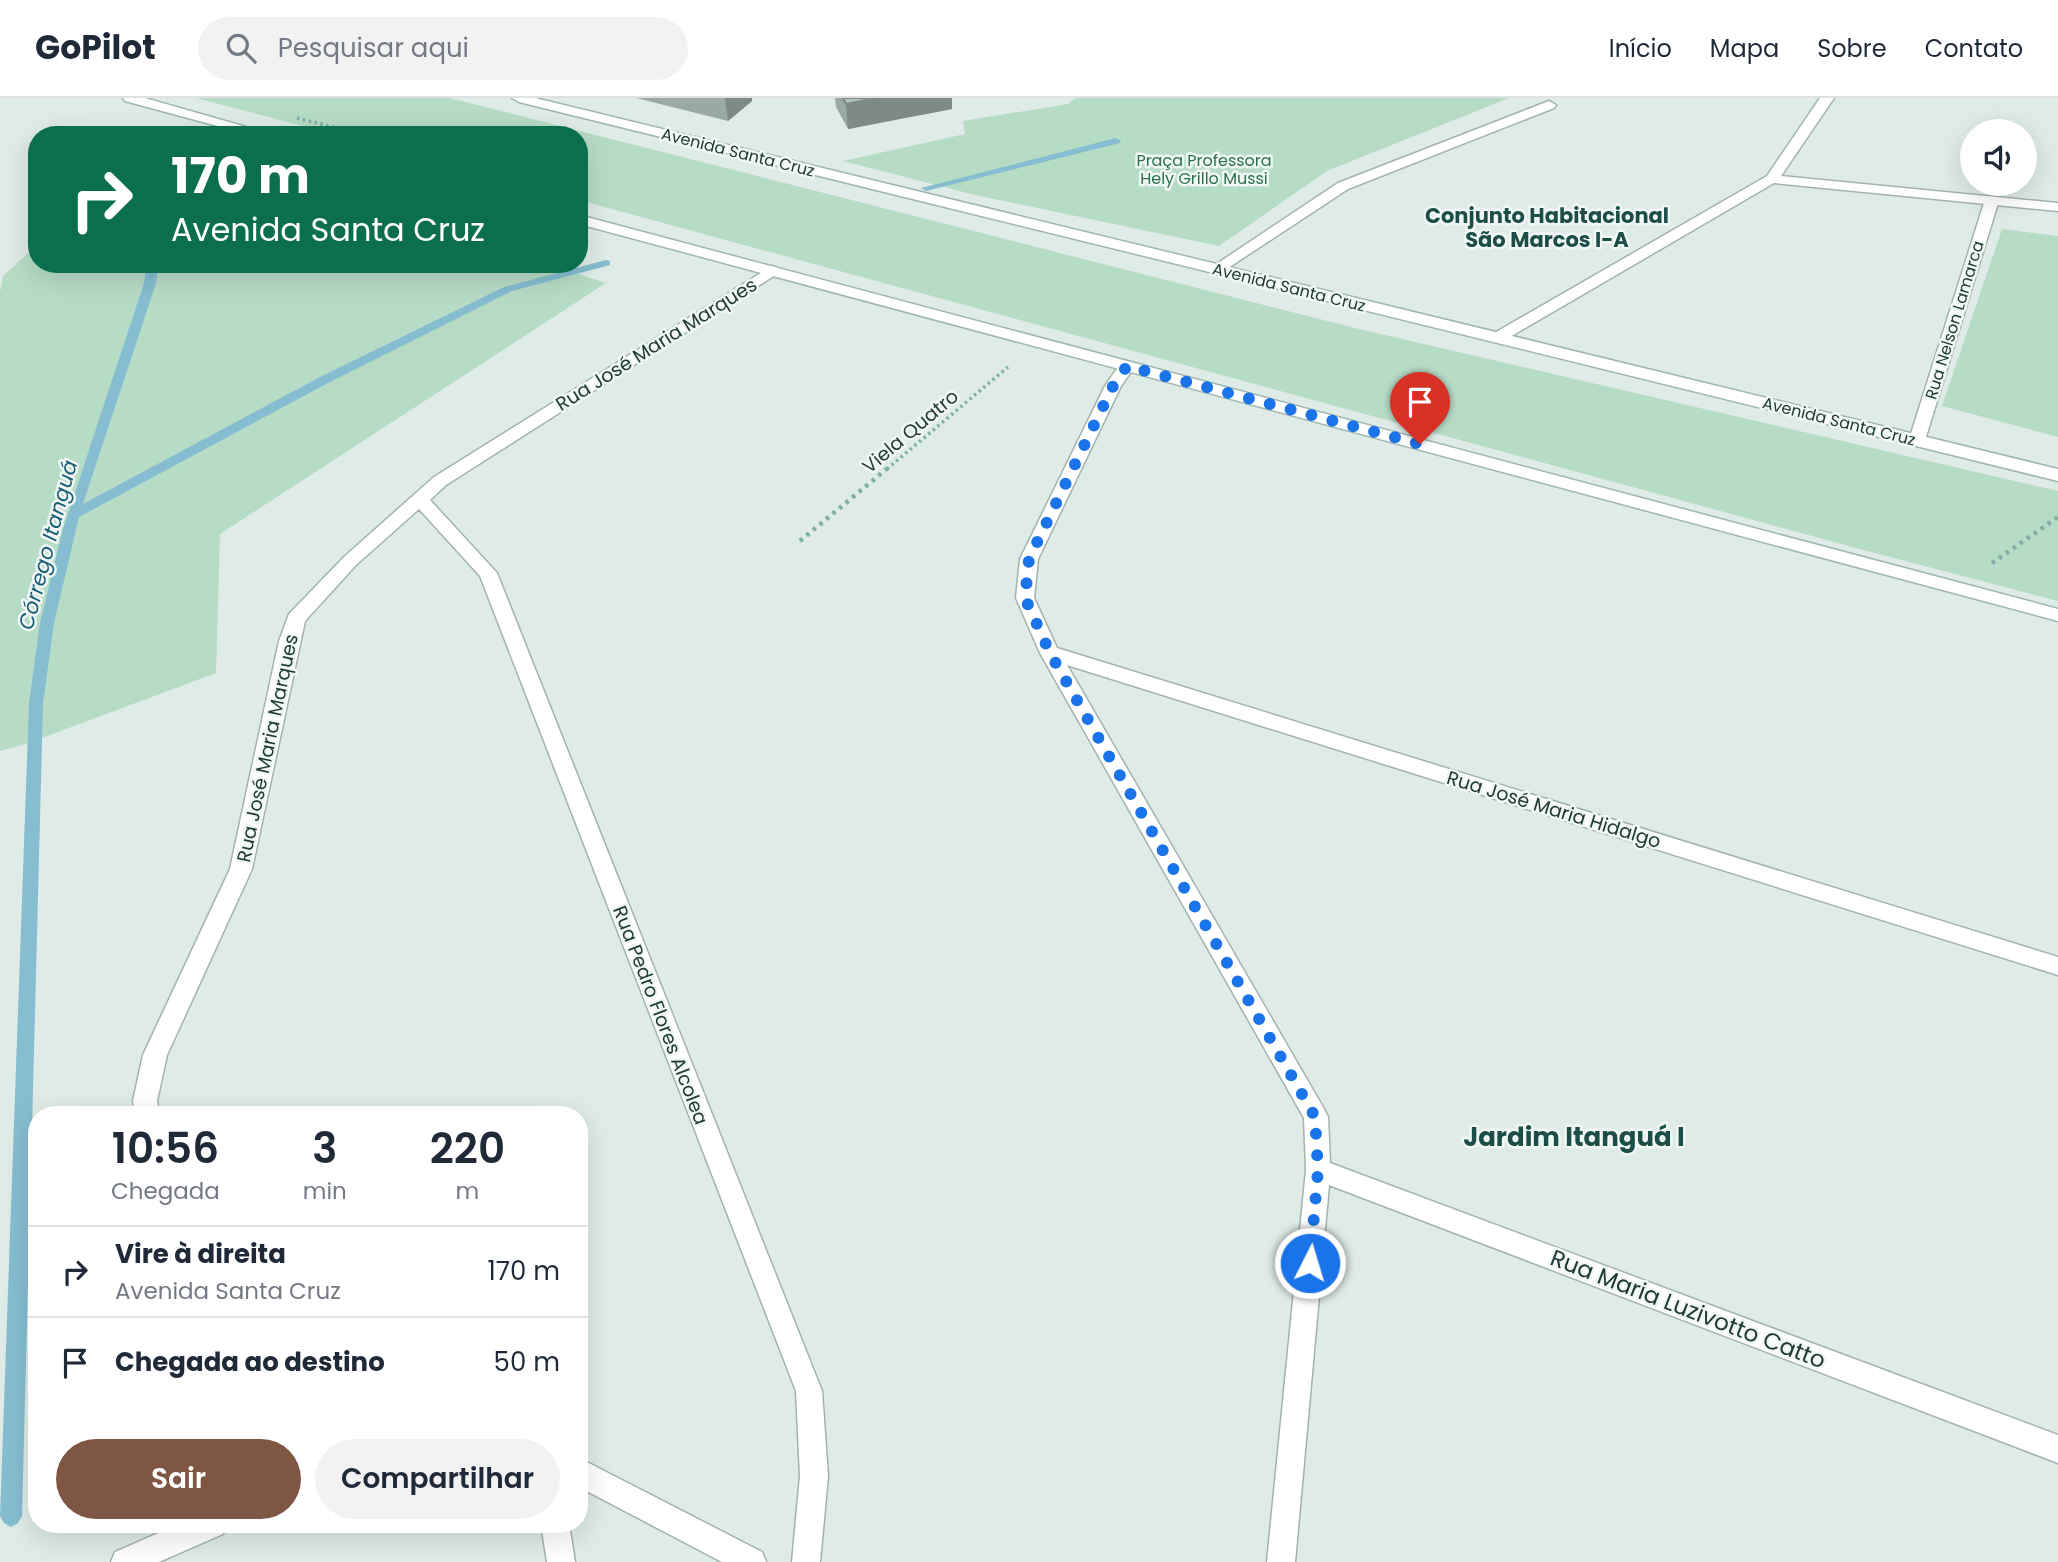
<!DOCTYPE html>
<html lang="pt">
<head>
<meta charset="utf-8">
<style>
	body { margin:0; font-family:Poppins,sans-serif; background:#f2f2f3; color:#1f2937; height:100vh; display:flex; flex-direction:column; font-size:26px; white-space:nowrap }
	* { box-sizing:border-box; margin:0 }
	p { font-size:23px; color:#747a83 }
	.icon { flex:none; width:38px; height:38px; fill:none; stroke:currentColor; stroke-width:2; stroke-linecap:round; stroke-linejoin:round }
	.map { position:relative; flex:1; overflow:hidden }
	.details { position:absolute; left:28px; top:1008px; width:560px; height:427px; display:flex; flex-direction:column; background:#fff; border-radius:28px; box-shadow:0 7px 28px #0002 }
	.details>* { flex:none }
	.guide { position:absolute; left:28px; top:28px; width:560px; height:147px; border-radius:28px; box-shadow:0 7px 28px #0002; background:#0b6e4f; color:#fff; overflow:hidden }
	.fabs { position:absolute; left:1960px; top:21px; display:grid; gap:14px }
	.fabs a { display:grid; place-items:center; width:77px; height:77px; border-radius:50%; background:#fff; box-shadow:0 7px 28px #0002; font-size:35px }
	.pin { position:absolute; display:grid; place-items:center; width:60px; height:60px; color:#fff; margin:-72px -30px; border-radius:50% 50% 50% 0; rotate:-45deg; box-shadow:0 0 7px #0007 }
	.pin .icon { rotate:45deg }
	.me { position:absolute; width:77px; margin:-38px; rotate:5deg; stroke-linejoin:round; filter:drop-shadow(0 0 5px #0008) }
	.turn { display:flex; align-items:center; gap:24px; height:147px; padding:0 28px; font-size:32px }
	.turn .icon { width:91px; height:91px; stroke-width:2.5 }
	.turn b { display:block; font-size:49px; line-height:60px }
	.eta { display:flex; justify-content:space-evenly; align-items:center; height:119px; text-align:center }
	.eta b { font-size:42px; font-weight:600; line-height:49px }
	.cta { display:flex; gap:14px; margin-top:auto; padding:14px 28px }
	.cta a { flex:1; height:80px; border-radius:42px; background:#7f5644; color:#fff; font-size:28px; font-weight:600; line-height:80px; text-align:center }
	.cta a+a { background:#f2f2f3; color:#1f2937 }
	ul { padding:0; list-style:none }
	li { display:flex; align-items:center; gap:21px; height:91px; padding:0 28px; border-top:2px solid #e0e1e3 }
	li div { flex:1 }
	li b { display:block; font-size:26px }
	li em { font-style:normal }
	header { display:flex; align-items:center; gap:42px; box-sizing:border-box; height:98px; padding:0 35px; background:#fff; border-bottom:2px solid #e0e1e3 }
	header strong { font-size:33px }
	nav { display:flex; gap:38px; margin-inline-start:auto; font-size:24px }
	.search { width:490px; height:63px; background:#f2f2f3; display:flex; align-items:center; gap:18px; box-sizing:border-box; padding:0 24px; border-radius:38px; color:#747a83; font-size:26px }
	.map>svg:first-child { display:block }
</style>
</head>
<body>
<header>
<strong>GoPilot</strong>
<div class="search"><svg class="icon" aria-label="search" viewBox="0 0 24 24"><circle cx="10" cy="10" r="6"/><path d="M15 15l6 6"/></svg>Pesquisar aqui</div>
<nav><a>Início</a><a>Mapa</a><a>Sobre</a><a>Contato</a></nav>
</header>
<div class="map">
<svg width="2058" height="1464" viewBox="0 0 2058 1464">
	<rect width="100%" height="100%" fill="#dfebe7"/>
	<!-- green -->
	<path fill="#b7dcc6" d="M 196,0 L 450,0 L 1355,230 L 2058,393 L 2058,503 L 1860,451 L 579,102 L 579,37 L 337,37 Z
		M 1075,0 L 1509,0 L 1327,73 L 1219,148 L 975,97 L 843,63 L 965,36 L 963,23 L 1068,6 Z
		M 2002,131 L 2058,138 L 2058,339 L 1942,308 Z
		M 37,147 L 37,166 L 548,166 L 606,185 L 220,436 L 216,575 L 26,646 L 0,653 L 0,194 L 3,178 Z"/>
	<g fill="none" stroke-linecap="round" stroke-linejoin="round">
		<!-- stream -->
		<path fill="#86bdd1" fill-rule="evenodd" d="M 1116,40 L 1121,43 L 1120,45 L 926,93 L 921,90 Z
			M 606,162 L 610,163 L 610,167 L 512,193 L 328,285 L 79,419 L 54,525 L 43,605 L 22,1418 L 18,1425 L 11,1429 L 4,1425 L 0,1418 L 29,605 L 40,525 L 63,431 L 144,185 L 147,166 L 159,166 L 156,185 L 83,406 L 320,279 L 504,189 Z"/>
		<!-- service casing -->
		<g stroke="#a2b3af" stroke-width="3">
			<path id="service" d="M 1549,3 L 1556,7 L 1554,10 L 1348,91 L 1222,174 L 1217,176 L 1209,171 L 1338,85 Z
				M 1992,98 L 1999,102 L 1925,342 L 1923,346 L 1911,346 L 1909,342 L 1985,102 Z"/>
		</g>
		<!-- minor casing -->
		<g stroke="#a2b3af" stroke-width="3">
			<path id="minor" d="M 1820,0 L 1834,0 L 1781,78 L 2058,105 L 2058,113 L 1774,85 L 1503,243 L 1491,243 L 1489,240 L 1491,237 L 1767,78 Z
				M 772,168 L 777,170 L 780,173 L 777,176 L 446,387 L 430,402 L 497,475 L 822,1293 L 828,1378 L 820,1464 L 792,1464 L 800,1378 L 796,1293 L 480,478 L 419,411 L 356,467 L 305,523 L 252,771 L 167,957 L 157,1003 L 159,1017 L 135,1017 L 133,1003 L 143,957 L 230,771 L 279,543 L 289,516 L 344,459 L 434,379 Z
				M 1127,263 L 1135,268 L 1121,288 L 1038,461 L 1034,500 L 1057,550 L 2058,859 L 2058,877 L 1067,567 L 1324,1011 L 1328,1019 L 1330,1065 L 2058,1337 L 2058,1365 L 1329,1087 L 1295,1464 L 1267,1464 L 1306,1072 L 1304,1020 L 1040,555 L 1016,500 L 1020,461 L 1105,288 L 1121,265 Z
				M 579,1360 L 762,1454 L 766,1464 L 722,1464 L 579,1389 Z
				M 179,1426 L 227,1426 L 223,1436 L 159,1464 L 111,1464 L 115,1454 Z
				M 541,1426 L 569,1426 L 575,1464 L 547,1464 Z"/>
		</g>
		<!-- secondary casing -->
		<g stroke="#9eb7b0" stroke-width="3">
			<path id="secondary" d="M 123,0 L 145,0 L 274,37 L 251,37 L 125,3 Z
				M 512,0 L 535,0 L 2058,371 L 2058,383 L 519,4 Z
				M 579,117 L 2058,511 L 2058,523 L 579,126 Z"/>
		</g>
		<!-- path-far1 -->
		<path stroke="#7fafa5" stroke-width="3.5" stroke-dasharray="2.5 3.5" stroke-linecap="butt" d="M 297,20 L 365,37
			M 887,371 L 1008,269"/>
		<!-- path -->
		<path stroke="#7fafa5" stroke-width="4.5" stroke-dasharray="3.5 5" stroke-linecap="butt" d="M 800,443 L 889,369
			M 1992,465 L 2058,419"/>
		<!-- service -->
		<use href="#service" fill="#fff" fill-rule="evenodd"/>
		<!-- minor -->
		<use href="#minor" fill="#fff" fill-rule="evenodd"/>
		<!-- secondary -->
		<use href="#secondary" fill="#fff" fill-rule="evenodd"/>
	</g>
	<!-- wall -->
	<path fill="#9ba9a5" d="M 636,0 L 752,0 L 752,3 L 728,23 Z
		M 835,0 L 952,0 L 952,11 L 848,31 L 836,9 Z"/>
	<!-- shaded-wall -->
	<path fill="#7e8a86" d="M 725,0 L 752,0 L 752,3 L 728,23 Z
		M 875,0 L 952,0 L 952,11 L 848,31 L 846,6 Z"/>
	<!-- building -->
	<path fill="#b4c5c0" stroke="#7e8a86" stroke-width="2" d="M 843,0 L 875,0 L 846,6 Z"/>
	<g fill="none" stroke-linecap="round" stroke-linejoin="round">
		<!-- route -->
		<path stroke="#1a73e8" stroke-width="12" stroke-dasharray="0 21.6" d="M 1310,1165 L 1318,1072 L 1315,1019 L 1050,555 L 1025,500 L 1029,461 L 1113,288 L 1127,268 L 1420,346"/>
	</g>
	<g text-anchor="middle" stroke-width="5" stroke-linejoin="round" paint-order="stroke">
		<!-- far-street labels -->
		<g font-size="16" fill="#203b37" stroke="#f0f7f4">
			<text transform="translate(738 54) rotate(14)" y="6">Avenida Santa Cruz</text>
			<text transform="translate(1289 189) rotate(14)" y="6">Avenida Santa Cruz</text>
			<text transform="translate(1954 222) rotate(-73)" y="6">Rua Nelson Lamarca</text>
			<text transform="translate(1839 323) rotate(14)" y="6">Avenida Santa Cruz</text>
		</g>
		<!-- far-park labels -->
		<g font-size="16" fill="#2a724e" stroke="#f0f7f4">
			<text x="1204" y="68">Praça Professora<tspan x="1204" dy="18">Hely Grillo Mussi</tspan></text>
		</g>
		<!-- street labels -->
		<g font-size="19" fill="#203b37" stroke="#f0f7f4">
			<text transform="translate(656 246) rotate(-32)" y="7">Rua José Maria Marques</text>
			<text transform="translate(910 333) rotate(-40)" y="7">Viela Quatro</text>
			<text transform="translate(267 650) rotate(-78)" y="7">Rua José Maria Marques</text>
			<text transform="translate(1554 711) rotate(17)" y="7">Rua José Maria Hidalgo</text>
			<text transform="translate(661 917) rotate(69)" y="7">Rua Pedro Flores Alcolea</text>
		</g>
		<!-- far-district labels -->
		<g font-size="21" font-weight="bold" fill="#1c4d47" stroke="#f0f7f4">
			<text x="1547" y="125">Conjunto Habitacional<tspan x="1547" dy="24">São Marcos I-A</tspan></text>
		</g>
		<!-- water labels -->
		<g font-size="21" font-style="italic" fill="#1a5d77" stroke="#f0f7f4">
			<text transform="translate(48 447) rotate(-75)" y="7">Córrego Itanguá</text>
		</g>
		<!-- near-street labels -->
		<g font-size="23" fill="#203b37" stroke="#f0f7f4">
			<text transform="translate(1688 1211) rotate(21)" y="8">Rua Maria Luzivotto Catto</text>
		</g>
		<!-- district labels -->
		<g font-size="26" font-weight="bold" fill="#1c4d47" stroke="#f0f7f4">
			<text x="1574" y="1048">Jardim Itanguá I</text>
		</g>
	</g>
</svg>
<div class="fabs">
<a><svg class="icon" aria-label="sound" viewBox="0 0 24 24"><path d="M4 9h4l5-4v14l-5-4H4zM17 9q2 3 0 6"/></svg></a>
</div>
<div class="pin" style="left:1420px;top:346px;background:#d93025"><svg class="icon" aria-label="arrive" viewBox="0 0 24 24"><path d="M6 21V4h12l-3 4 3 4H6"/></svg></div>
<svg class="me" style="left:1310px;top:1165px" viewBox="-20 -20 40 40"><circle r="17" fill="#1a73e8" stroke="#fff" stroke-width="3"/><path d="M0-11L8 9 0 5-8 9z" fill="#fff"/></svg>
<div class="guide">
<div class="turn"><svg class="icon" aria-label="right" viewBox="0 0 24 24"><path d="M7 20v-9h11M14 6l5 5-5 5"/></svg><div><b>170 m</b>Avenida Santa Cruz</div></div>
</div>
<section class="details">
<div class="eta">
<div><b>10:56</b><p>Chegada</p></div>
<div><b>3</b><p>min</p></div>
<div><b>220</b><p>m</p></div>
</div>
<ul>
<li><svg class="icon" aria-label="right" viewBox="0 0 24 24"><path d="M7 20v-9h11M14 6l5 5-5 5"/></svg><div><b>Vire à direita</b><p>Avenida Santa Cruz</p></div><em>170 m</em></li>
<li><svg class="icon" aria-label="arrive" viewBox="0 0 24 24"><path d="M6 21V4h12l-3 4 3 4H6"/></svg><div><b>Chegada ao destino</b></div><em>50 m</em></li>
</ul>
<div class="cta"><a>Sair</a><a>Compartilhar</a></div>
</section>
</div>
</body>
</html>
